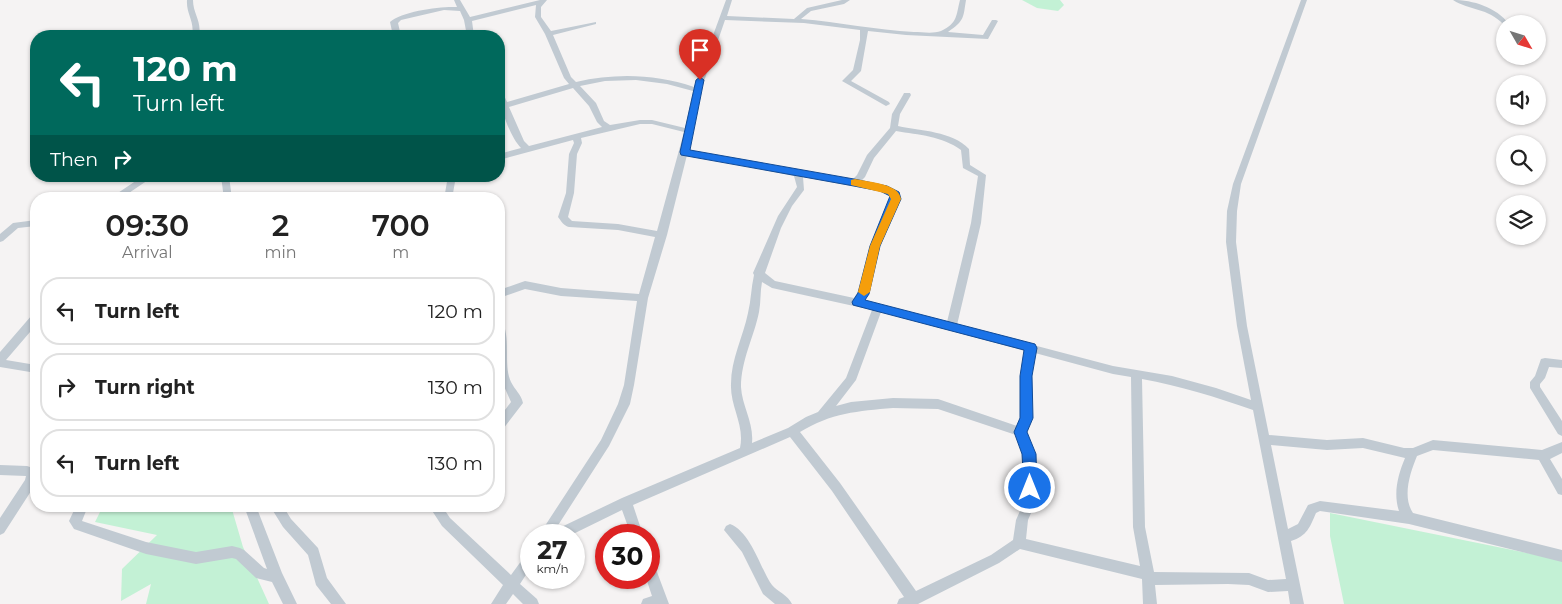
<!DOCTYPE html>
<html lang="en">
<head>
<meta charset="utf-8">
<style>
	body { margin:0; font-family:Montserrat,sans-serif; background:#f2f2f2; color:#222; height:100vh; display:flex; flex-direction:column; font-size:19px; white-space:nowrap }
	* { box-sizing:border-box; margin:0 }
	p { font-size:16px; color:#767676 }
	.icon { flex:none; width:28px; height:28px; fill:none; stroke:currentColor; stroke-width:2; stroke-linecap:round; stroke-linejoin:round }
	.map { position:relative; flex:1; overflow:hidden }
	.drawer { position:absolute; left:30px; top:192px; width:475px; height:320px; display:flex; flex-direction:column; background:#fff; border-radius:20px; box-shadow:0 1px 4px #0004 }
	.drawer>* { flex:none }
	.top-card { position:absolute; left:30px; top:30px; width:475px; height:152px; border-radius:20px; box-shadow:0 1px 4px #0004; background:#00695c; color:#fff; overflow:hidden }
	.needle { width:32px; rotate:129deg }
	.buttons { position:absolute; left:1496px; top:15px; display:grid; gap:10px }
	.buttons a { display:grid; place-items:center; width:50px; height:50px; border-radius:50%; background:#fff; box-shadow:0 1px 4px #0004; font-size:25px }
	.speed { position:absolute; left:520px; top:524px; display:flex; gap:10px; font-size:25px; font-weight:700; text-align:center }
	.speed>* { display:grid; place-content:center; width:65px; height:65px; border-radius:50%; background:#fff; box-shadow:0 1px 4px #0004; line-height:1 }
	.speed small { font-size:12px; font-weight:400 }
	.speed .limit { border:8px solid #d22; background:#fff; color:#111 }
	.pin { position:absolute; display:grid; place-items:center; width:42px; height:42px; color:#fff; margin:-51px -21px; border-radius:50% 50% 50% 0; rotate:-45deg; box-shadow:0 0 5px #0007 }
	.pin .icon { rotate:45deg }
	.me { position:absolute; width:55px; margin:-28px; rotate:0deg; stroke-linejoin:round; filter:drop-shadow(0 0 4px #0008) }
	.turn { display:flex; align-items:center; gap:18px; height:105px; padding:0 20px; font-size:22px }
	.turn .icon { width:65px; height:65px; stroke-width:2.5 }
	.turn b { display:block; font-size:35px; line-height:42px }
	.then { display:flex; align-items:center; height:48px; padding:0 20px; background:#0003; gap:10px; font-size:19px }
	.eta { display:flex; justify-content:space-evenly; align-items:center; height:85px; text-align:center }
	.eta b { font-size:30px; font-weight:600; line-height:35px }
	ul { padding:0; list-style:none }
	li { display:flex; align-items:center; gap:15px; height:68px; margin:0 10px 8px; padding:0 10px; border:2px solid #e0e0e0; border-radius:20px }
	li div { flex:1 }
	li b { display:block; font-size:19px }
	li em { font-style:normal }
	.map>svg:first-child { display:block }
</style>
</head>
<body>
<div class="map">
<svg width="1562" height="604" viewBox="0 0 1562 604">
	<rect width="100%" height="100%" fill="#f5f3f3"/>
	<!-- green -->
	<path fill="#c3f1d5" d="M 1022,0 L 1060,0 L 1064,5 L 1058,11 L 1037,8 Z
		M 103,506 L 231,506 L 243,547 L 269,604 L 146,604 L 151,584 L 121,601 L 122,569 L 157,535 L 95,522 Z
		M 1330,513 L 1562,560 L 1562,604 L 1344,604 L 1330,536 Z"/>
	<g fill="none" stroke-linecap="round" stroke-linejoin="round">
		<!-- street -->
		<path fill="#c1cad2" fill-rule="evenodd" d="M 187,0 L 193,0 C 193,14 202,21 199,36 L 192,36 C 195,21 186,14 187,0 Z
			M 454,0 L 460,0 L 470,17 L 540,0 L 547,0 L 541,7 L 541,17 L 551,31 L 596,22 L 596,24 L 553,35 L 571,77 L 576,82 C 616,73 655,74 694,87 L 726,0 L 732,0 L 727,16 L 794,19 L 807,8 L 842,0 L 850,0 L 844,4 L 811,11 L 801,19 C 839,22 876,30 914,32 C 922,32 933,34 941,31 C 958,23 956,15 960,0 L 966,0 C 963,18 965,20 948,32 L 983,35 L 992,20 L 996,20 L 998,21 L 988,39 L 906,35 L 868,31 L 861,71 L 851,81 L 889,102 L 890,104 L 886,106 L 842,81 L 853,70 L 860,40 L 860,30 L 804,23 L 725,20 L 701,90 L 689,150 L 851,181 L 857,175 L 867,155 L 890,128 L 892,114 L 903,95 L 904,93 L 910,93 L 911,95 L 900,114 L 898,126 C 921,131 952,131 969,149 L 970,165 L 986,175 L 981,223 L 957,325 L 1113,366 L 1172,376 L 1216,388 L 1251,400 L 1237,326 L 1226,242 L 1227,211 L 1233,184 L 1301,0 L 1307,0 L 1241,184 L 1237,211 L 1236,242 L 1247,326 L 1269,435 L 1327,440 L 1363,438 L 1404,448 L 1413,448 L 1433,440 L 1542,450 L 1562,442 L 1562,453 L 1550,459 L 1562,479 L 1562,495 L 1558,494 L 1539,460 L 1433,450 L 1417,456 C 1410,473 1402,497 1413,513 L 1562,550 L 1562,562 L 1409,524 L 1320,511 L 1316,513 C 1310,527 1307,536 1291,541 L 1304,604 L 1290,604 L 1288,591 L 1268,592 L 1249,585 L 1228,584 L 1155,585 L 1157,604 L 1143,604 L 1142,579 L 1020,549 L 999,563 L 918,604 L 897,604 L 899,599 L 904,597 L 832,491 L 790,437 L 633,505 L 643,535 L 631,535 L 622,510 L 571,535 L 539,535 L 601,440 L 618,404 L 624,385 L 637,301 L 561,296 L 525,289 L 499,298 L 499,290 L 525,281 L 561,288 L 639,294 L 655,237 L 618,230 L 569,227 C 564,226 561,221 558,217 L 566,193 L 569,154 L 574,143 L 573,140 L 499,160 L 499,154 L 521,148 C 510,137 499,106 499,91 L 502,91 L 507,102 L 569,84 L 564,78 L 545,34 L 535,17 L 536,5 L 472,21 L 474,36 L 467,36 L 464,20 L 460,11 L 444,10 L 401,20 L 398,23 L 401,36 L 393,36 L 390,22 C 402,11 441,6 457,7 ZM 636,80 L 667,84 L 693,91 L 685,128 L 652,120 L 640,120 L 610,125 L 604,121 L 596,103 L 580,86 L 605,81 ZM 573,88 L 589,106 L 597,122 L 602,127 L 529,146 L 524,141 L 509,107 ZM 640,124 L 652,124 L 684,132 L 657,231 L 618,224 L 572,221 L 568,217 L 574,193 L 577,154 L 582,143 L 581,138 ZM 896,131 C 919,135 942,136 961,150 L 963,168 L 978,176 L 971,223 L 947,322 L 863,300 L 870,288 L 880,246 L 900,199 L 894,189 L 860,182 L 865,177 L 874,158 ZM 687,155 L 794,176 L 797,187 L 778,216 L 753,273 L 754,275 C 751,288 751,301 748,313 C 743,337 731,359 731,384 C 730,407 745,425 740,448 L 622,498 L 555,530 L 609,446 L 630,404 L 634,385 L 648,298 L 667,235 ZM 803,177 L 888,193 L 892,199 L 870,246 L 860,288 L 854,298 L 775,281 L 765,273 L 781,228 L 792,206 L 804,190 ZM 762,282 L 772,288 L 872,310 L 846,378 L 818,412 L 806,417 L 788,428 L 752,443 C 754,423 742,406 741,387 C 741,360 754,337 759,312 C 761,302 760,292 762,282 ZM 881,312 L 1025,351 L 1021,376 L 1020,418 L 1017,426 L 938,399 L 893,398 L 851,402 L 836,406 L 856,380 ZM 1035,353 L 1113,374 L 1131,377 L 1133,527 L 1140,566 L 1026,539 L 1028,520 L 1035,504 L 1034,491 L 1037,479 L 1035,454 L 1026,432 L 1032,418 L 1031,376 ZM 1142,379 C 1180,386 1216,397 1253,410 L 1286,579 L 1268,580 L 1249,573 L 1154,572 L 1145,527 ZM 893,408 L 938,409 L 1016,435 L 1023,454 L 1025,479 L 1022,491 L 1023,504 L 1016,520 L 1013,540 L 991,555 L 916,591 L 840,483 L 800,432 C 831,413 858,411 893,408 ZM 1271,445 L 1327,450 L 1363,448 L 1405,458 C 1398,475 1393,493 1399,511 L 1320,501 L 1308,505 L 1298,524 L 1288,529 Z
			M 1453,0 C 1473,0 1496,7 1509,24 L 1504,25 C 1487,7 1470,11 1453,0 Z
			M 143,176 L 154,176 L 120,199 L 109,199 Z
			M 221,176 L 229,176 L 232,199 L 224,199 Z
			M 448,176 L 456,176 L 452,199 L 444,199 Z
			M 36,220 L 36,226 L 18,228 L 3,241 L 0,242 L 0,234 L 13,223 Z
			M 36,314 L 36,325 L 6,360 L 36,365 L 36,373 L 0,367 L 0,352 L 32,315 Z
			M 499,322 L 503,323 C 511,342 503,364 511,382 C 515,390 521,394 523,403 L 503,429 L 499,431 L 499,418 L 511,402 L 499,375 Z
			M 1545,358 L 1562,360 L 1562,368 L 1549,367 L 1545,378 L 1540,384 L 1540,387 L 1562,421 L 1562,436 L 1558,434 L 1530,388 L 1530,382 L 1535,376 L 1541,359 Z
			M 0,465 L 27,466 L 36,469 L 35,485 L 4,533 L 0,535 L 0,518 L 25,480 L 26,476 L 0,475 Z
			M 76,506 L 88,506 L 82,521 L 146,542 L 196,552 L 232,546 L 240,548 L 244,550 L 264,568 L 267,569 L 244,506 L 256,506 L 282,573 L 297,604 L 283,604 L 272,582 L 256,578 L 236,559 L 232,558 L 196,564 L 146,554 L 74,529 L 69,521 Z
			M 270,506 L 283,506 L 291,519 L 318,548 L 327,578 L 346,604 L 331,604 L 316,585 L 308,555 L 283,527 Z
			M 429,506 L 442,506 L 450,518 L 511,575 L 527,553 L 531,551 L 531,567 L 520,584 L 537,599 L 539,604 L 523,604 L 513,594 L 506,604 L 491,604 L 503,585 L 442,526 Z
			M 730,524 C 751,532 760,568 772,585 C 778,592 788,595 792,604 L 775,604 L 763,594 L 742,552 L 724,530 L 726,526 Z
			M 649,562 L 654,564 L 669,604 L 641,604 L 643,599 L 652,596 L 646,578 L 649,578 Z"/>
	</g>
	<!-- route -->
	<path fill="#1a73e8" stroke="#114b97" d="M 700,77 L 704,80 L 690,150 L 854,179 L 887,186 L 899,192 L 901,199 L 880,246 L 869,294 L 865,300 L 1035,344 L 1037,348 L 1032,376 L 1033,418 L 1027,432 L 1036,454 L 1037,488 L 1035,492 L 1030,494 L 1026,492 L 1024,488 L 1022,454 L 1014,432 L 1020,418 L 1020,376 L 1024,350 L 853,305 L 852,302 L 858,293 L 870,246 L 890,196 L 880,191 L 854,186 L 681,155 L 680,152 L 696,80 Z"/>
	<!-- slow -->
	<path fill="#f59e0b" d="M 855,179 C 868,182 899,183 901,199 L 880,246 L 870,292 L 864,296 L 858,292 L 870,246 L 891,199 L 888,194 L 851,185 L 851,180 Z"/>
</svg>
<div class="buttons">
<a><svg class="needle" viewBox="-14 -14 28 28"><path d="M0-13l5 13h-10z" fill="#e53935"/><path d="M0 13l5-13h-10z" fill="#767676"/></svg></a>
<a><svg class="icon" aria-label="sound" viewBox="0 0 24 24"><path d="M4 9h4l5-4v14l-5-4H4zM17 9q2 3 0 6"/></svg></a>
<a><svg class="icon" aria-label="search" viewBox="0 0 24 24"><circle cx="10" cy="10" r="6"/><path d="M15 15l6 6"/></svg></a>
<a><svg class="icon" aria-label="layers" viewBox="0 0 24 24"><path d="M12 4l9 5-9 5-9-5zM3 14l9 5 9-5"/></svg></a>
</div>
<div class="speed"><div>27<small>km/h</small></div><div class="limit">30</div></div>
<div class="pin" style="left:700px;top:80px;background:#d93025"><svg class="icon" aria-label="arrive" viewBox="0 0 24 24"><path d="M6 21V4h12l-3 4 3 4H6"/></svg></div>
<svg class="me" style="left:1030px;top:488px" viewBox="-20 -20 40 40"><circle r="17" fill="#1a73e8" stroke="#fff" stroke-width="3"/><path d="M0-11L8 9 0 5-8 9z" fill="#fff"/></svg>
<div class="top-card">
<div class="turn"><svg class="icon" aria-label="left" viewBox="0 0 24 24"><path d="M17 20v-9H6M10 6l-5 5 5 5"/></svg><div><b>120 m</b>Turn left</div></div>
<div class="then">Then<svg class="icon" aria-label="right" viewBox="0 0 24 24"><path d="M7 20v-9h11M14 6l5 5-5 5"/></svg></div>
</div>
<section class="drawer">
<div class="eta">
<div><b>09:30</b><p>Arrival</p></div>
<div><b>2</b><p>min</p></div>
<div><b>700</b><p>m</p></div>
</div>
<ul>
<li><svg class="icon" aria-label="left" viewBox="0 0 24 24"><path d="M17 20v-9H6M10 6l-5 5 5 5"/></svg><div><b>Turn left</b></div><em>120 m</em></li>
<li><svg class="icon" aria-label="right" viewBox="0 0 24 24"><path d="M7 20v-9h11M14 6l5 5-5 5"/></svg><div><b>Turn right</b></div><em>130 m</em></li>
<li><svg class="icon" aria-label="left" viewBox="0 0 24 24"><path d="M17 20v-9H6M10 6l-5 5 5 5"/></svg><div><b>Turn left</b></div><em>130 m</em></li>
</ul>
</section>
</div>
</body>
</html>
